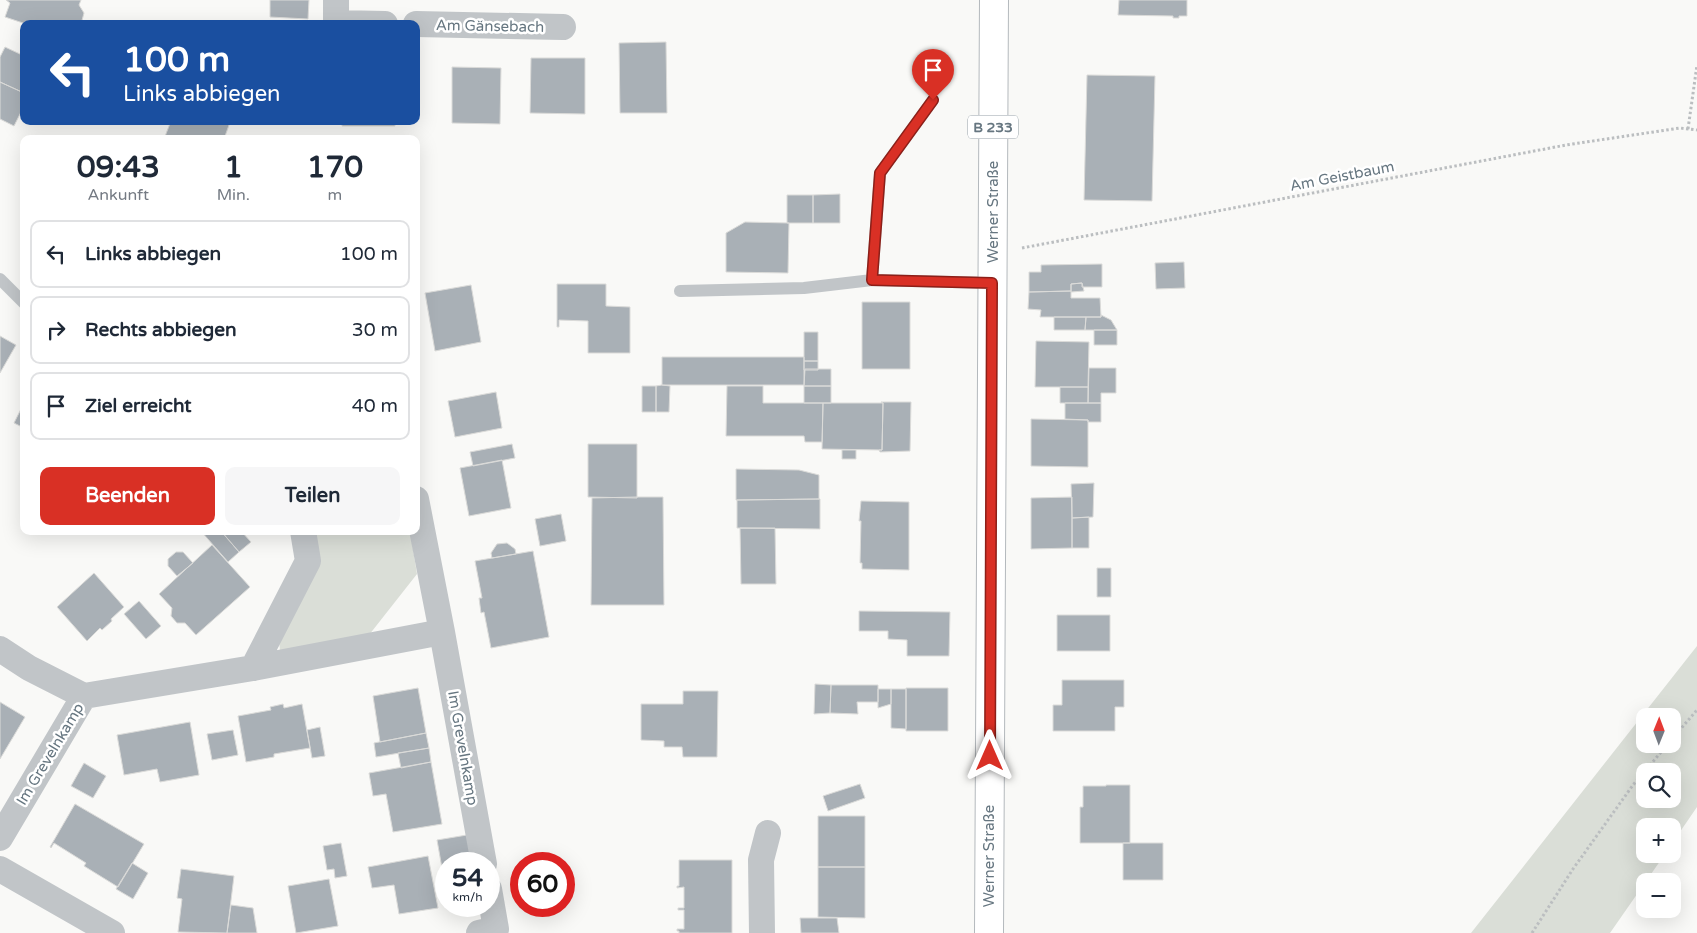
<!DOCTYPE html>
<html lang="de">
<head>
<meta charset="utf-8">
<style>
	body { margin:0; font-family:"Varela Round",sans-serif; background:#f6f6f7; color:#1f2937; height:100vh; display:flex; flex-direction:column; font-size:19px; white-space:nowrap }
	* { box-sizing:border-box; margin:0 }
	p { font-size:16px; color:#747a83 }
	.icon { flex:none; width:28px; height:28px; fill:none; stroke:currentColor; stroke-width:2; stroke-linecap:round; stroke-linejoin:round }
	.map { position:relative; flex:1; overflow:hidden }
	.panel { position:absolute; left:20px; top:135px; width:400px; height:400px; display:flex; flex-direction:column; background:#fff; border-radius:10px; box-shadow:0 5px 20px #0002 }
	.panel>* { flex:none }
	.hud { position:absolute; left:20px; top:20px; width:400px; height:105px; border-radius:10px; box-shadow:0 5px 20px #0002; background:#1a4fa0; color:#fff; overflow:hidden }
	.needle { width:32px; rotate:1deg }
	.buttons { position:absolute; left:1636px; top:708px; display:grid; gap:10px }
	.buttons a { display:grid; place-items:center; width:45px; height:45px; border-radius:10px; background:#fff; box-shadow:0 5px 20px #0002; font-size:25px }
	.speed { position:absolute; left:435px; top:852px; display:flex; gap:10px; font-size:25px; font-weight:700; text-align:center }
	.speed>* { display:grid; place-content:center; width:65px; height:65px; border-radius:50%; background:#fff; box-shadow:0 5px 20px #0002; line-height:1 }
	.speed small { font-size:12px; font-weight:400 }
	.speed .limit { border:8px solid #d22; background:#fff; color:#111 }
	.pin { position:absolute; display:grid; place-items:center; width:42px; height:42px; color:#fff; margin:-51px -21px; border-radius:50% 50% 50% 0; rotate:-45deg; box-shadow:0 0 5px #0007 }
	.pin .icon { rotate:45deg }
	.me { position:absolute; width:55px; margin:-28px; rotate:0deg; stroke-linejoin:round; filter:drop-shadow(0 0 4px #0008) }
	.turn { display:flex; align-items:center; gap:18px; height:105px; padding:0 20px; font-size:22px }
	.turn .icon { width:65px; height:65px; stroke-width:2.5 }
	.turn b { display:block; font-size:35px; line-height:42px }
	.eta { display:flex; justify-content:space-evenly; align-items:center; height:85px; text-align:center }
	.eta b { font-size:30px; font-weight:700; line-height:35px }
	.primary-button { display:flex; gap:10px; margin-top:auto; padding:10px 20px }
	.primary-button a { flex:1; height:58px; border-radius:10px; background:#d93025; color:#fff; font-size:20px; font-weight:700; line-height:58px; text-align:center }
	.primary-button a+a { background:#f6f6f7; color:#1f2937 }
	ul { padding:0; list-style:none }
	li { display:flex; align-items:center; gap:15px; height:68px; margin:0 10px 8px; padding:0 10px; border:2px solid #e0e1e3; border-radius:10px }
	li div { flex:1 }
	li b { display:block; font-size:19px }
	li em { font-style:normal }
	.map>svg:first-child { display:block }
</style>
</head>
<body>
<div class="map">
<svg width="1697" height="933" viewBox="0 0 1697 933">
	<rect width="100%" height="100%" fill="#f9f9f7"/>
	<!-- green -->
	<path fill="#daded7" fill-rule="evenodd" d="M 312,531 L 410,531 L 417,574 L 369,635 L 280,651 L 279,640 Z
		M 1697,646 L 1697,807 L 1673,842 L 1672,826 L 1645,826 L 1645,854 L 1665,854 L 1610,933 L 1471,933 ZM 1645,716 L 1672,716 L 1672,744 L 1645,744 ZM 1645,771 L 1672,771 L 1672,799 L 1645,799 Z"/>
	<!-- building -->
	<path fill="#a9b0b6" stroke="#dbdbd9" d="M 6,0 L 81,0 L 79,5 L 84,13 L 81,24 L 26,24 L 5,17 L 10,3 Z
		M 270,0 L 309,0 L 308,19 L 270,17 Z
		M 1119,0 L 1187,0 L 1187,16 L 1179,16 L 1179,18 L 1173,18 L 1173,16 L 1118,15 Z
		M 666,42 L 667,113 L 620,113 L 619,43 Z
		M 5,47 L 22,55 L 24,51 L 24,93 L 0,82 L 0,57 Z
		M 531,58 L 585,58 L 585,114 L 530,113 Z
		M 452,67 L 501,68 L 500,124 L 452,123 Z
		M 1087,75 L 1155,76 L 1152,201 L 1084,200 Z
		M 0,82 L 24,93 L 24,106 L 14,126 L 0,119 Z
		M 171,121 L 218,121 L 229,125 L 224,139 L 164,139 Z
		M 342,121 L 395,121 L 395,126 L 342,126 Z
		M 840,194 L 840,223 L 813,223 L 813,195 Z
		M 787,195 L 813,195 L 813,223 L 787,223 Z
		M 745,222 L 789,223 L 788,273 L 726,272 L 726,233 Z
		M 1184,262 L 1185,288 L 1156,289 L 1155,263 Z
		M 1102,264 L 1102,287 L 1082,287 L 1082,283 L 1071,284 L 1071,291 L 1029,292 L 1029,272 L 1041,272 L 1041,265 Z
		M 1082,283 L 1084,291 L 1071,292 L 1071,284 Z
		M 557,284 L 606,284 L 606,306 L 630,307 L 630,353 L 588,353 L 588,321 L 559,320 L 559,327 L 557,327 Z
		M 471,285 L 481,342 L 435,351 L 425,293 Z
		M 1071,291 L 1071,298 L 1100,298 L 1101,317 L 1040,317 L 1041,310 L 1028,309 L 1029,292 Z
		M 862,302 L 910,302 L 910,369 L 862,369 Z
		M 1101,315 L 1111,320 L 1117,330 L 1085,330 L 1086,317 L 1101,317 Z
		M 1054,317 L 1086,317 L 1085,330 L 1054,330 Z
		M 1094,330 L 1117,330 L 1117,345 L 1094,345 Z
		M 804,332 L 818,332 L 818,361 L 804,361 Z
		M 0,336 L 16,345 L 0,373 Z
		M 1036,341 L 1089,342 L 1088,387 L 1035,387 Z
		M 662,357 L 804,357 L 804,385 L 662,385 Z
		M 804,361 L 818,361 L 818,370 L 804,370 Z
		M 1089,368 L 1116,368 L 1116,393 L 1101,393 L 1101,403 L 1088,403 Z
		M 805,369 L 831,369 L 831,386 L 804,386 Z
		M 662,385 L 670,386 L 669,412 L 656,412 L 656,386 Z
		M 642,386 L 656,386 L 656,412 L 642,412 Z
		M 727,386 L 763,386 L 763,403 L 823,403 L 822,442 L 805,442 L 804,436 L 726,436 Z
		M 804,386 L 831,386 L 831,403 L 804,403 Z
		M 1060,387 L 1088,387 L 1088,403 L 1060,403 Z
		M 496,392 L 502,428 L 455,437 L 448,401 Z
		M 881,402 L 911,402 L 910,451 L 880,452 L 879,450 L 882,450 L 883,403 Z
		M 24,403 L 24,428 L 14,423 Z
		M 823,403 L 883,403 L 882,450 L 822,449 Z
		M 1065,403 L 1101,403 L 1101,422 L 1088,422 L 1088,420 L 1065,419 Z
		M 1031,419 L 1088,420 L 1088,467 L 1031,466 Z
		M 512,444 L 515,458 L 473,466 L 470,452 Z
		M 588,444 L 637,444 L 637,498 L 588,497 Z
		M 842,450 L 856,450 L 856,459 L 842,459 Z
		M 502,460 L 511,508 L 469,516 L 460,468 Z
		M 736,469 L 799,470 L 819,475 L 819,499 L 736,500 Z
		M 1094,483 L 1093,517 L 1072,518 L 1071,484 Z
		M 637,497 L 663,497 L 664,605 L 591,605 L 592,498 Z
		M 1072,497 L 1072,548 L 1031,549 L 1031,498 Z
		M 819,499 L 820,499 L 820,529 L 737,528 L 737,500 Z
		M 861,501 L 909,502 L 909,570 L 862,569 L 862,563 L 860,563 L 861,521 L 859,521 Z
		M 561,514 L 566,541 L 540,546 L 535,519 Z
		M 1089,517 L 1089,548 L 1072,548 L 1072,518 Z
		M 740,528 L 775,528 L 776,584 L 741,584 Z
		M 201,531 L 221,531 L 239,552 L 228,562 Z
		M 221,531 L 241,531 L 251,542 L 239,552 Z
		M 507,543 L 515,549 L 516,554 L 492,558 L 491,553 L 497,544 Z
		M 212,545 L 250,587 L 196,635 L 185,623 L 177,623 L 171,616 L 172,608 L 159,594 Z
		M 533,551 L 549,637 L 491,648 L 484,612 L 481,613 L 479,598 L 482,598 L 475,561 Z
		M 176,552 L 183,552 L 193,563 L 177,576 L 168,566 L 168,559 Z
		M 1097,568 L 1111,568 L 1111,597 L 1097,597 Z
		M 94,573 L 124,607 L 111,619 L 112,621 L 102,630 L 100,628 L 87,641 L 57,607 Z
		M 139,601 L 161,626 L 146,639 L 124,614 Z
		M 859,611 L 950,612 L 949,656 L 907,656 L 907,640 L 888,639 L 888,631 L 859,631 Z
		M 1057,615 L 1110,615 L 1110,651 L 1057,651 Z
		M 1062,680 L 1124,680 L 1124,707 L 1115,707 L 1115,731 L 1053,731 L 1053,705 L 1062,705 Z
		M 815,684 L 831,685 L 830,713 L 814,714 Z
		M 831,685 L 878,685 L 878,702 L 857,702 L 858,714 L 830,713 Z
		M 418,688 L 426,733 L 380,742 L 373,696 Z
		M 906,688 L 948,688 L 948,731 L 906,731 Z
		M 878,689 L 891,689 L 891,704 L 878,708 Z
		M 891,689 L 906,689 L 906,729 L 891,728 Z
		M 683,691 L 718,691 L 717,757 L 683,757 L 682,747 L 664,747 L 664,741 L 641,740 L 641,704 L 683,704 Z
		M 0,702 L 25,717 L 0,759 Z
		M 283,704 L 284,708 L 302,704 L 310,748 L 274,754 L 274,757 L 246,762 L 238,716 L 271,710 L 270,707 Z
		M 190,722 L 199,775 L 160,782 L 157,769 L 124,775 L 117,735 Z
		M 320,727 L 325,756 L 312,758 L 307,730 Z
		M 233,730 L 238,755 L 212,760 L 207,734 Z
		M 426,733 L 429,748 L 376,757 L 374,743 Z
		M 429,748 L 431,762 L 401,768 L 398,753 Z
		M 431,762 L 442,824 L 393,832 L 386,794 L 373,796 L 369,773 Z
		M 84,763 L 106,776 L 93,798 L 71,786 Z
		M 860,784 L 865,798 L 828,811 L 823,796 Z
		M 1106,785 L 1130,785 L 1130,843 L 1080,843 L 1080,807 L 1083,807 L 1083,786 L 1106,786 Z
		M 75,804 L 144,844 L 118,887 L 84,866 L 86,863 L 54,843 L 51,848 L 50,847 Z
		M 818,816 L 865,816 L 865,867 L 818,867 Z
		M 467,835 L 472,863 L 446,864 L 446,868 L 442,868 L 437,840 Z
		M 341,843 L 347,876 L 335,878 L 334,869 L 327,870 L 323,846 Z
		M 1123,843 L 1163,843 L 1163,880 L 1123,880 Z
		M 428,856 L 438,908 L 399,914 L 394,885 L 372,888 L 368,867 Z
		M 679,860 L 732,860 L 732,933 L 679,933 L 679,931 L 677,931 L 677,929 L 684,929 L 684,910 L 678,910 L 678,908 L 684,908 L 684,887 L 677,888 L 677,886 L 679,886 Z
		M 132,863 L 148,873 L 133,899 L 116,889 Z
		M 818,867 L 865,867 L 865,918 L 818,917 Z
		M 181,869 L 234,876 L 227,933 L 178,932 L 182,899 L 177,898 Z
		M 329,879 L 338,926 L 296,933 L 288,886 Z
		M 231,905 L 253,908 L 257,933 L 227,933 Z
		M 800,918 L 837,918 L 839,933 L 801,933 Z"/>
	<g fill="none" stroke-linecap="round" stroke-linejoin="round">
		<!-- primary casing -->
		<g stroke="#b4b9bd" stroke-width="30">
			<path id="primary" d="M 989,933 L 994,0"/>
		</g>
		<!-- path -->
		<path stroke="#bbbec0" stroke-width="3" stroke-dasharray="2.5 2.5" stroke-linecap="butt" d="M 1688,129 L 1697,65
			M 1022,248 L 1566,145 L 1680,128 L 1697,130
			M 1672,739 L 1697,710
			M 1532,933 L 1573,869 L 1633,785 L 1668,744"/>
		<!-- lane -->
		<path stroke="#c1c5c8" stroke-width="12" d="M 933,100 L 880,173 L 872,280 L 992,283
			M 0,279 L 24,303
			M 680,291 L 804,288 L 872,280"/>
		<!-- street -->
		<path stroke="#c1c5c8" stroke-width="26" d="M 336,0 L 336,23 L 385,24
			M 416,24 L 563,27
			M 442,632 L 484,864
			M 0,649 L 29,668 L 84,696 L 253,668 L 442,632 L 416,499
			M 253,668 L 308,561 L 303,531
			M 0,838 L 84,696
			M 0,869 L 112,933
			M 479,933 L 496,929 L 489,889
			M 762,933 L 761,860 L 768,833"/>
		<!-- primary -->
		<use href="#primary" stroke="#fff" stroke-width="28"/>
	</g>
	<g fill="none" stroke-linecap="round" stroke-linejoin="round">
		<!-- route casing -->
		<g stroke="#8d1f18" stroke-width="12">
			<path id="route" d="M 933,100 L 880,173 L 872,280 L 992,283 L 990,756"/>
		</g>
		<!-- route -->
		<use href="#route" stroke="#d93025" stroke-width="9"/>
	</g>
	<g text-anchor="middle" stroke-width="5" stroke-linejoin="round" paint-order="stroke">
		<!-- shield labels -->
		<rect fill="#fff" stroke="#949fa6" stroke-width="1" x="968" y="115.5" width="50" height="23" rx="4"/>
		<g font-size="14" font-weight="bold" fill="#667680">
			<text x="993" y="132">B 233</text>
		</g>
		<!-- street labels -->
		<g font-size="15" fill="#667680" stroke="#fff">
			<text transform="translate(490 26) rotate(1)" y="5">Am Gänsebach</text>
			<text transform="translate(1342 176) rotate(-11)" y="5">Am Geistbaum</text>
			<text transform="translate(993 212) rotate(-90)" y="5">Werner Straße</text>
			<text transform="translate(463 748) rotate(80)" y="5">Im Grevelnkamp</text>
			<text transform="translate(50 754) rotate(-59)" y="5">Im Grevelnkamp</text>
			<text transform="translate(989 856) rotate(-90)" y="5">Werner Straße</text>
		</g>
	</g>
</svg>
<div class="buttons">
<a><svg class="needle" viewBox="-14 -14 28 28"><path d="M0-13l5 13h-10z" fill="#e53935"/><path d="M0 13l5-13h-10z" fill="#747a83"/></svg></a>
<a><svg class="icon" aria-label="search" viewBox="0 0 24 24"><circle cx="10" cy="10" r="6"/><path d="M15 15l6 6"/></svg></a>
<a>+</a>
<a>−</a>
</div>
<div class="speed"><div>54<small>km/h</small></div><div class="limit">60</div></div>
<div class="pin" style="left:933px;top:100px;background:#d93025"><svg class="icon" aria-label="arrive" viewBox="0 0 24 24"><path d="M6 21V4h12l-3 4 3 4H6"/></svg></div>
<svg class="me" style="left:990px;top:756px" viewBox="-20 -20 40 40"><path d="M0-17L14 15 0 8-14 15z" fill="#d93025" stroke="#fff" stroke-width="4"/></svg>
<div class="hud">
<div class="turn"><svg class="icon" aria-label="left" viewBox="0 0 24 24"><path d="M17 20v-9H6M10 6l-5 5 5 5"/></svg><div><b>100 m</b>Links abbiegen</div></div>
</div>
<section class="panel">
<div class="eta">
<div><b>09:43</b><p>Ankunft</p></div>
<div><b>1</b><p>Min.</p></div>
<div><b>170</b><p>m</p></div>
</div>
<ul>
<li><svg class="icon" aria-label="left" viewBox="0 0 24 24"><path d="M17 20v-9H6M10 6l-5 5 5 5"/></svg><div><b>Links abbiegen</b></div><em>100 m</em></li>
<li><svg class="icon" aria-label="right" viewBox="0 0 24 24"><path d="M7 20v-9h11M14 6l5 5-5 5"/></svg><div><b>Rechts abbiegen</b></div><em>30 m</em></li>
<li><svg class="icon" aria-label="arrive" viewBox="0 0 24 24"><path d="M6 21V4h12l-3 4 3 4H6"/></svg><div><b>Ziel erreicht</b></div><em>40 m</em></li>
</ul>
<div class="primary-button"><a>Beenden</a><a>Teilen</a></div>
</section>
</div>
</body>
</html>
